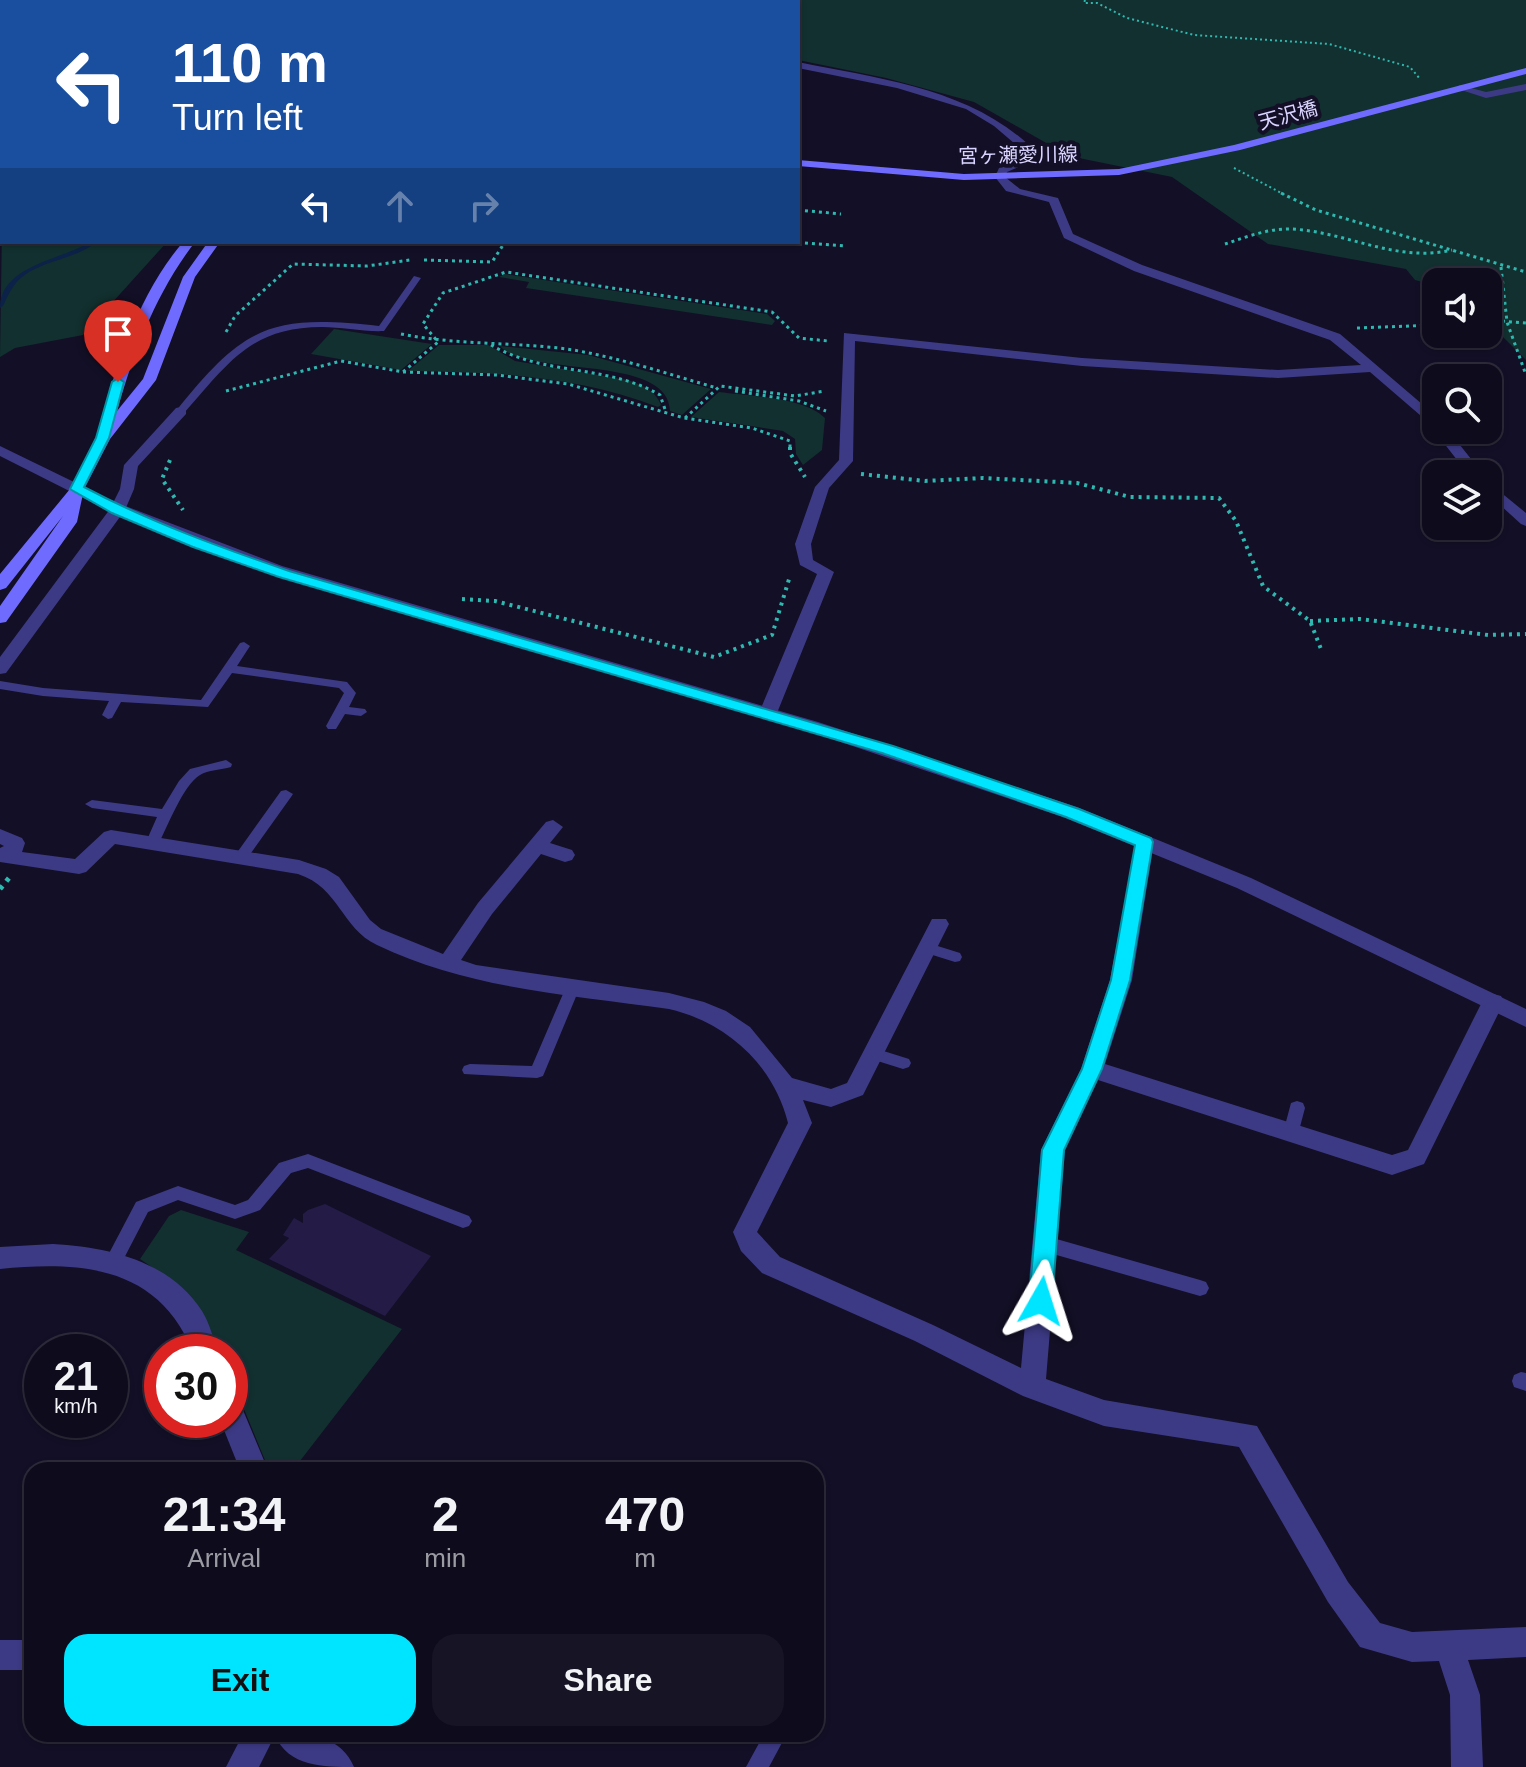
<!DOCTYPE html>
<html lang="en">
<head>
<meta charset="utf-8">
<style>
	body { margin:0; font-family:Arial,"Noto Sans JP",sans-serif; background:#171425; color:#f1f3f6; height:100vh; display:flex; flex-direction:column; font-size:30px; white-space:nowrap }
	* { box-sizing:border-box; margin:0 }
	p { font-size:26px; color:#9b9ba3 }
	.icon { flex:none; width:44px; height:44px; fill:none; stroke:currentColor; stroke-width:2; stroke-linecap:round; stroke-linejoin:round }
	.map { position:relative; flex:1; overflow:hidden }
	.sheet { position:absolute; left:24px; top:1462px; width:800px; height:280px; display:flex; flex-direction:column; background:#0e0b1c; border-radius:24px; box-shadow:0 2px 6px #0004,0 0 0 2px #2e2b3b }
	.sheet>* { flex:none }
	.banner { position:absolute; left:0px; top:0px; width:800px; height:244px; box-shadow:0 2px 6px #0004,0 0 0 2px #2e2b3b; background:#1a4fa0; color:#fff; overflow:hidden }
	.buttons { position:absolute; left:1422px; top:268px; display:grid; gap:16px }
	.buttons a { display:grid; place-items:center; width:80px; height:80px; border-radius:16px; background:#0e0b1c; box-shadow:0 2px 6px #0004,0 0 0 2px #2e2b3b; font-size:40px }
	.speed { position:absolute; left:24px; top:1334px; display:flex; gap:16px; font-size:40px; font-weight:700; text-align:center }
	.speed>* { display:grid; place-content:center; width:104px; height:104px; border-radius:50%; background:#0e0b1c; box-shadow:0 2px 6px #0004,0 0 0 2px #2e2b3b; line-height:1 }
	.speed small { font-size:20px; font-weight:400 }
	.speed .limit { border:12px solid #d22; background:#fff; color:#111 }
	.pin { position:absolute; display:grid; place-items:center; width:68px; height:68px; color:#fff; margin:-82px -34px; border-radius:50% 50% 50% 0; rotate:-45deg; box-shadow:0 0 8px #0007 }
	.pin .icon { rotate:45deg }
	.me { position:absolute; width:88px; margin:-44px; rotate:6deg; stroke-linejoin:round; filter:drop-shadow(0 0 6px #0008) }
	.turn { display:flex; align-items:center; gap:28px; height:168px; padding:0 40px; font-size:36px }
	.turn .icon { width:104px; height:104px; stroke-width:2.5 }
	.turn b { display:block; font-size:56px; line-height:68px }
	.lanes { display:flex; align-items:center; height:76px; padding:0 40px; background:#0003; justify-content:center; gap:40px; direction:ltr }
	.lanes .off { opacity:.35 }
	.eta { display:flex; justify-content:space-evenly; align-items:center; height:136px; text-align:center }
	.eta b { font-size:48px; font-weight:700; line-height:56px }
	.button { display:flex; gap:16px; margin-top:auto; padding:16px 40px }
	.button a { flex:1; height:92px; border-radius:24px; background:#00e5ff; color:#111; font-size:32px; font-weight:700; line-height:92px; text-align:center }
	.button a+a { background:#171425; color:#f1f3f6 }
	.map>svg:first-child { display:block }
</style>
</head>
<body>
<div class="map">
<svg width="1526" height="1767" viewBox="0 0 1526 1767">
	<rect width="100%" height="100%" fill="#130f26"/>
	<!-- green -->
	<path fill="#12302f" d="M 0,0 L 431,0 L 2,2 L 2,60 Z
		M 585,0 L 1526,0 L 1526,360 L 1488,322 L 1488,282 L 1436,282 L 1436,286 L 1415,280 L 1406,269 L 1268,244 L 1172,177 L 1069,156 L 974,102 L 886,78 L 798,60 L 798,2 Z
		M 2,226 L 2,242 L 167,242 L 83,335 L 15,348 L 0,357 Z
		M 505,274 L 767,314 L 775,321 L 772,325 L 526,288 L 529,282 L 499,277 Z
		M 334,329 L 432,344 L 401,370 L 311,354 Z
		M 439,345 L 488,345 L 515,361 L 628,380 C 643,386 655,390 661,405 L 658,407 C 579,376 493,372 408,371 Z
		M 500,346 L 588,355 L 711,389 L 682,415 L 670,411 C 669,353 526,378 500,346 Z
		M 719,392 C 749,396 804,397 825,418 L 822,450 L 803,465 L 796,454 L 795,439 L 783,431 L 691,417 Z
		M 181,1210 L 249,1232 L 236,1250 L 402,1329 L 293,1470 L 269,1470 L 230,1375 L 230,1352 L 220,1352 C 202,1306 180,1287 140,1259 L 169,1216 Z"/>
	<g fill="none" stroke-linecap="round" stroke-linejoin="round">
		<!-- stream -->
		<path fill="#0c2248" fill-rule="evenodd" d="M 90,242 L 97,242 C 73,261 36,260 16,283 C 10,290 7,298 3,306 L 0,308 C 0,265 62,260 90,242 Z"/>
	</g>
	<!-- building -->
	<path fill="#241b47" d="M 325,1204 L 431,1256 L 385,1316 L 269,1259 L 289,1238 L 283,1235 L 294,1218 L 303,1223 L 303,1214 L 308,1210 Z"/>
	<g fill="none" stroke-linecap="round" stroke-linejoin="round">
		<!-- path-far3 -->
		<path stroke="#2fb8b0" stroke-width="2" stroke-dasharray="2 3" stroke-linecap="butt" d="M 1085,0 L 1084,3 L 1097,3 L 1127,18 L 1194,35 L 1329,44 L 1410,67 L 1420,79
			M 1234,168 L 1285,195"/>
		<!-- path-far2 -->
		<path stroke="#2fb8b0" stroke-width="3" stroke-dasharray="3 4" stroke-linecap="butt" d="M 1281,193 L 1316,210 L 1526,272
			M 798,210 L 841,214
			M 791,242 L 845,246
			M 1225,244 C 1246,237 1269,228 1292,229 C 1347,232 1396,263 1452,250
			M 424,260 L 492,262 L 505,242
			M 1501,267 L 1507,322 L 1526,375
			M 1488,320 L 1526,323
			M 1357,328 L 1436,325
			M 226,332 L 235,316 L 293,264 L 367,266 L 410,260
			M 401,334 C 456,345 512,342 567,349 C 618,357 668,374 717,388
			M 491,345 C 544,376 607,364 660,395 L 666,412
			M 403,372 L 497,375 L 568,384 L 684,418 L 752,428 L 790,441 L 790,449
			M 226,391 L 341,361 L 403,372 L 438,342 L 423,324 L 443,293 L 506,272 L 772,312 L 799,338 L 828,341
			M 735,391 L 799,401 L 826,411
			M 685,418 L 720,386 L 795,396 L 825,391"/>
		<!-- path-far1 -->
		<path stroke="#2fb8b0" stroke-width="4" stroke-dasharray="3 5" stroke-linecap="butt" d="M 790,447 L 790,453 L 805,477
			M 170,460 L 162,479 L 183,510
			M 861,474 L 925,481 L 983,478 L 1077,483 L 1130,497 L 1219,498 L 1236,521 L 1263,586 L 1310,621 L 1321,649
			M 462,599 L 495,601 L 714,657 L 772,635 L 790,576
			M 1310,621 L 1360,619 L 1488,635 L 1526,634"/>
		<!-- path -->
		<path stroke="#2fb8b0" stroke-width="5" stroke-dasharray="4 6" stroke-linecap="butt" d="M 0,889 L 9,878"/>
		<!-- service -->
		<path fill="#3d3a85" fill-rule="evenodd" d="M 414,276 L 421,278 L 384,331 C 364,332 342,327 322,327 C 250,327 228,364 184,413 L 176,411 C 244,326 270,314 379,326 Z
			M 244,642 L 250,646 L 237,666 L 347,682 L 356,693 L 349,707 L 365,709 L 367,712 L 361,716 L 345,714 L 336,729 L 328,729 L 326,726 L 344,693 L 339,688 L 232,673 L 208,707 L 121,702 L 112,718 L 108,719 L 102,715 L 109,701 L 43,696 L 0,689 L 0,681 L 43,688 L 201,700 L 240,643 Z
			M 226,760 L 232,764 L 231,767 C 221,770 208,770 200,775 C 183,785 167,828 158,845 L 153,847 L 146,842 L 157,817 L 92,808 L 85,804 L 92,800 L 162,809 L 179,781 L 190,769 Z
			M 286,790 L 293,794 L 291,797 L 246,860 L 236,860 L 234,857 L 236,854 L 281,791 Z
			M 928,943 L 960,953 L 962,957 L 960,961 L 955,962 L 923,952 L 921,948 L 923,944 Z
			M 573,981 L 578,983 L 580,987 L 543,1076 L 537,1078 L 464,1074 L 462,1070 L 464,1066 L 470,1064 L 532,1066 L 566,987 L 568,983 Z
			M 874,1048 L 909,1059 L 911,1063 L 909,1067 L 903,1069 L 868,1058 L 866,1054 L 868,1050 Z
			M 1297,1101 L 1303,1103 L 1305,1108 L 1297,1138 L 1291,1140 L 1285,1138 L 1283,1133 L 1291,1103 Z
			M 308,1154 L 469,1216 L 472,1221 L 469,1226 L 463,1228 L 308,1168 L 291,1173 L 260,1210 L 235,1219 L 178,1200 L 148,1212 L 120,1266 L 114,1269 L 108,1266 L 105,1261 L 136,1202 L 178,1186 L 235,1205 L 248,1200 L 279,1163 Z
			M 1046,1236 L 1200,1280 L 1206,1282 L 1209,1288 L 1206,1294 L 1200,1296 L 1046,1252 L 1040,1249 L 1037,1244 L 1040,1239 Z
			M 1521,1372 L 1526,1373 L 1526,1391 L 1514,1387 L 1512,1381 L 1514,1375 Z
			M 764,1734 L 782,1734 L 784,1739 L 769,1767 L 746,1767 Z"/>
		<!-- minor -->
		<path fill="#3d3a85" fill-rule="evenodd" d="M 0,21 L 2,21 L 2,27 L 0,27 Z
			M 798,62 C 885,80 978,89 1041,157 L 1007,172 L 1005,177 L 1020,189 L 1058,198 L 1073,234 L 1142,265 L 1340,334 L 1436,416 L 1436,430 L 1448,430 L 1483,474 L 1468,474 L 1436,433 L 1435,428 L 1370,372 L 1278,378 L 1082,366 L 855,341 L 853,461 L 829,488 L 811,544 L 813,560 L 834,572 L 777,713 L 768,719 L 762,717 L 759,713 L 817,574 L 800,565 L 795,544 L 815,487 L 839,460 L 844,333 L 1082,358 L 1278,370 L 1361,365 L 1330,340 L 1134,271 L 1064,238 L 1049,202 L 1006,191 L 995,177 L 999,168 L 1029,156 L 994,126 L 966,109 L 897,88 L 798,68 Z
			M 1526,84 L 1526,90 L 1486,98 L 1455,88 L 1460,85 L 1486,92 Z
			M 0,166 L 2,166 L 0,173 Z
			M 181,407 L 186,408 L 186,414 L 138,466 L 134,489 L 125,510 L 6,673 L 0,674 L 0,657 L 110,509 L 120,489 L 124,465 L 176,408 Z
			M 1488,482 L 1526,513 L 1526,526 L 1521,524 L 1488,494 Z
			M 553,820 L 563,827 L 550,843 L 572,850 L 575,855 L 572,860 L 565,862 L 541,854 L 492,914 L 461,960 L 476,965 L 669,993 L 704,1002 L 726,1011 L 750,1027 L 792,1078 L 831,1089 L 847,1083 L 932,919 L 946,919 L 949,924 L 863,1095 L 831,1107 L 803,1100 L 812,1123 L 757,1232 L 780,1257 L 933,1325 L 1021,1368 L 1041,1150 L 1081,1069 L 1110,980 L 1137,837 L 1151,837 L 1154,842 L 1132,980 L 1105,1064 L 1392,1155 L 1408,1150 L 1485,996 L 1493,994 L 1501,996 L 1504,1002 L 1424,1164 L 1392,1175 L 1098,1080 L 1065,1150 L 1046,1379 L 1104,1400 L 1257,1426 L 1348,1582 L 1380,1623 L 1412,1632 L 1526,1627 L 1526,1657 L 1468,1660 L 1480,1695 L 1483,1767 L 1451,1767 L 1450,1695 L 1439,1661 L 1412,1662 L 1360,1647 L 1328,1602 L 1239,1447 L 1104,1426 L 1023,1396 L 915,1341 L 762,1273 L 741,1251 L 733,1232 L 788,1123 C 774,1065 726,1022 669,1009 C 571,995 468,989 377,945 C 341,928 340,888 298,874 L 115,844 L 86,872 L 79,874 L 0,862 L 0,848 L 4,846 L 0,844 L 0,829 L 22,838 L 25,843 L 22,852 L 75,859 L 104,832 L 111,830 L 299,860 L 326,869 L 339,877 L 370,920 L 381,929 L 443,954 L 478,903 L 546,822 Z
			M 53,1244 C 108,1247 170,1261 202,1311 C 210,1324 213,1339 219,1352 L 193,1352 C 158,1266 82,1261 0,1269 L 0,1247 Z
			M 230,1399 L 240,1403 L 268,1470 L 240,1470 L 220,1420 L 230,1420 Z
			M 0,1640 L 32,1640 L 32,1670 L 0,1670 Z
			M 243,1734 C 281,1734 336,1724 354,1767 C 324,1767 288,1767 275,1735 L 259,1767 L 226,1767 Z"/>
		<!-- tertiary -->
		<path fill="#3d3a85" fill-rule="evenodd" d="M 0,446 L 115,502 L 282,566 L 818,722 L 1077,807 L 1251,878 L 1526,1009 L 1526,1027 L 1237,888 L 1063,817 L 805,730 L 271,573 L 105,509 L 0,456 Z"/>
		<!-- secondary -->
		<path fill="#6f6bff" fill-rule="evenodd" d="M 1526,68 L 1526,74 L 1240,150 L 1119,175 L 964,180 L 798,166 L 798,160 L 964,174 L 1119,169 L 1234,145 Z
			M 183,242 L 195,242 C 156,293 135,349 117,411 L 143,379 L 183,277 L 208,242 L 220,242 L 195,277 L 156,380 L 110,439 L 84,489 L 77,522 L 6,622 L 0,623 L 0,606 L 63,516 L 6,588 L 0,590 L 0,574 L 70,489 L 100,433 L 98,430 C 117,364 138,295 183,242 Z"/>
	</g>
	<!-- route -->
	<path fill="#00e5ff" stroke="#0095a6" stroke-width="2" d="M 118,378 L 124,382 L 109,438 L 84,487 C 150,522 219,547 289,571 L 893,746 L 1079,809 L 1151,838 L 1153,842 L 1130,980 L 1102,1069 L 1064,1150 L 1052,1301 L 1049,1308 L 1041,1311 L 1032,1308 L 1029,1301 L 1042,1150 L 1082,1069 L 1111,980 L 1135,845 L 1066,817 L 882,753 L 279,577 L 193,547 L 112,513 L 70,489 L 96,438 L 112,382 Z"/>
	<g text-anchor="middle" stroke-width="8" stroke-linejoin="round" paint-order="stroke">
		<!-- far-street labels -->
		<g font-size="20" fill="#d9d4ff" stroke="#130f26">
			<text transform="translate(1288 115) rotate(-15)" y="7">天沢橋</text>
			<text transform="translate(1018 155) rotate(-1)" y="7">宮ヶ瀬愛川線</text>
		</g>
	</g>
</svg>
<div class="buttons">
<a><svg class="icon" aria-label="sound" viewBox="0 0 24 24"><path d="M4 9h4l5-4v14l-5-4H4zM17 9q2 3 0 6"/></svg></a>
<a><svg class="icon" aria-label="search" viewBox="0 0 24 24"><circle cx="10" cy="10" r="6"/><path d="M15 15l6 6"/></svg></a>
<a><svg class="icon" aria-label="layers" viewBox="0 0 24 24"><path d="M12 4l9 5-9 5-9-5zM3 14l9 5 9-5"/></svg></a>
</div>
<div class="speed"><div>21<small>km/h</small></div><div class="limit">30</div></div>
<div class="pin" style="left:118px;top:382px;background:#d93025"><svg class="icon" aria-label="arrive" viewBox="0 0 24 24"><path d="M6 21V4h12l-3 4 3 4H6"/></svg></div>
<svg class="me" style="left:1041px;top:1301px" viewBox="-20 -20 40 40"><path d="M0-17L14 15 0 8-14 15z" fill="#00e5ff" stroke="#fff" stroke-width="4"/></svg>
<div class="banner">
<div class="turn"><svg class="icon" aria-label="left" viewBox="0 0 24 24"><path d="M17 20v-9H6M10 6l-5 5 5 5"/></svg><div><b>110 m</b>Turn left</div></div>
<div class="lanes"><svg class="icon" aria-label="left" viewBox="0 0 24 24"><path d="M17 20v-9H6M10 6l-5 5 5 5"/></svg><svg class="icon off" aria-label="ahead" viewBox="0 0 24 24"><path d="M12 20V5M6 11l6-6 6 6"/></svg><svg class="icon off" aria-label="right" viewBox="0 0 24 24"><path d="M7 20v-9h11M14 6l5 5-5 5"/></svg></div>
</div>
<section class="sheet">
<div class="eta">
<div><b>21:34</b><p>Arrival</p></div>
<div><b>2</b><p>min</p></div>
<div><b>470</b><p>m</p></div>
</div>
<div class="button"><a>Exit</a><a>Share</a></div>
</section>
</div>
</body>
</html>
